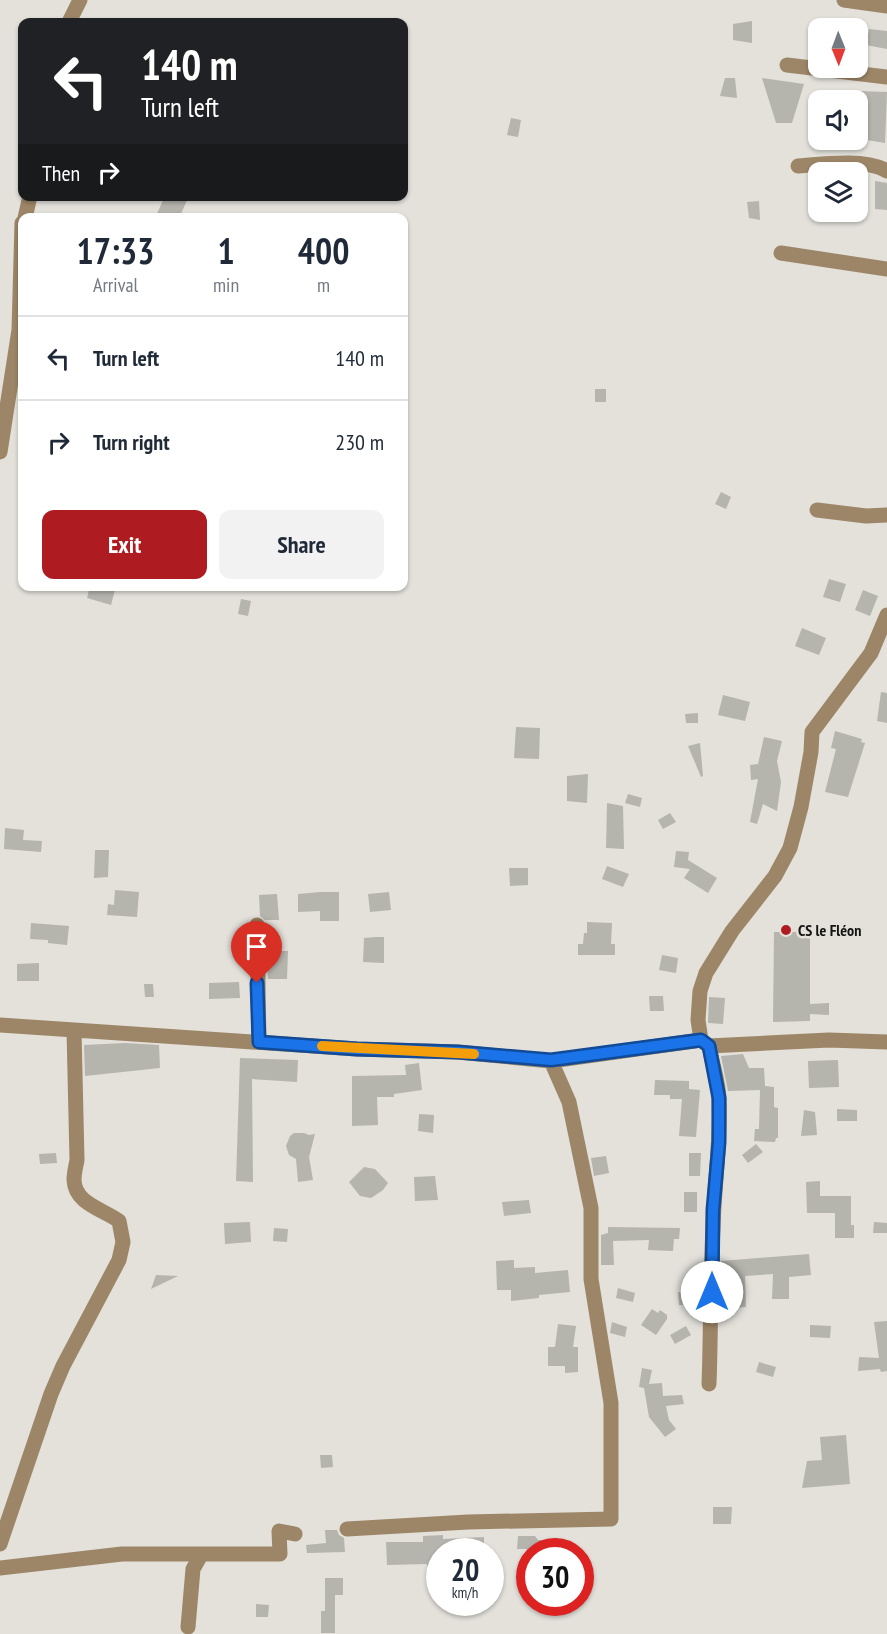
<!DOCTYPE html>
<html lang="en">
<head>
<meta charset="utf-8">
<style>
	body { margin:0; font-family:"PT Sans Narrow",sans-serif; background:#f2f2f3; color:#1f2937; height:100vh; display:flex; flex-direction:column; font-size:22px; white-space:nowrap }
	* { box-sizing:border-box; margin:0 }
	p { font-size:20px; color:#747a83 }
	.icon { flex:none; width:33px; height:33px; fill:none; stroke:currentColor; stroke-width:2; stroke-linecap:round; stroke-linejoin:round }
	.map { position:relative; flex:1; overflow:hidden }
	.details { position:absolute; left:18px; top:213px; width:390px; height:378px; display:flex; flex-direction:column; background:#fff; border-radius:12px; box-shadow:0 2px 4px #0004 }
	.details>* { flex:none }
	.guide { position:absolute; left:18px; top:18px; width:390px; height:183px; border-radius:12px; box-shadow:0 2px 4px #0004; background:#202124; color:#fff; overflow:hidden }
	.needle { width:39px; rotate:179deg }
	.tools { position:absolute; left:808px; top:18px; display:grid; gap:12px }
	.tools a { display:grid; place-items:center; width:60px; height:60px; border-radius:12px; background:#fff; box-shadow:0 2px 4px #0004; font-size:30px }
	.speed { position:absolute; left:426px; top:1538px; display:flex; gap:12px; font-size:30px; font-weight:700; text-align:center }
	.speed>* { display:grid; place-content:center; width:78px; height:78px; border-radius:50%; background:#fff; box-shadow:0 2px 4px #0004; line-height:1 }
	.speed small { font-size:15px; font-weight:400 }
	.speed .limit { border:9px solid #d22; background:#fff; color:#111 }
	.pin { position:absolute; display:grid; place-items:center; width:51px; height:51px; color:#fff; margin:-62px -26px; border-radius:50% 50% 50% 0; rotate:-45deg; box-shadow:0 0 6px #0007 }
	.pin .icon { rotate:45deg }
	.me { position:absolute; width:66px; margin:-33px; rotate:0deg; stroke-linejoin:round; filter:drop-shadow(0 0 4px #0008) }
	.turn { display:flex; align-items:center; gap:21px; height:126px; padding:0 24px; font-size:27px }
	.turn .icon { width:78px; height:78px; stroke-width:2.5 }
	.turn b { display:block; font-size:42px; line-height:51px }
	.then { display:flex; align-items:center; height:57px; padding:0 24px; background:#0003; gap:12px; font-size:22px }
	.eta { display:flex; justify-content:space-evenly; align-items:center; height:102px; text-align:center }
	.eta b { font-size:36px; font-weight:700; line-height:42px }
	.primary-button { display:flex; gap:12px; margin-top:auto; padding:12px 24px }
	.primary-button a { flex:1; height:69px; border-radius:12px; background:#ae1c21; color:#fff; font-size:24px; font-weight:700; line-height:69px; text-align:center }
	.primary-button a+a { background:#f2f2f3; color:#1f2937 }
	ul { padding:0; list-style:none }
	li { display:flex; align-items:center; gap:18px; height:84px; padding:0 24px; border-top:2px solid #e0e1e3 }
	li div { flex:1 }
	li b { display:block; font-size:22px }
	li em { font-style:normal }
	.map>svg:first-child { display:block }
</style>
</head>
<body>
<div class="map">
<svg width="887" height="1634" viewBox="0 0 887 1634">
	<rect width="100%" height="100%" fill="#e3e1da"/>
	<!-- building -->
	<path fill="#b5b4ad" d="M 752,21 L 752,43 L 733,40 L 733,24 Z
		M 869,29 L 887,31 L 887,49 L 866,45 Z
		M 725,78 L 735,78 L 737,98 L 720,96 Z
		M 762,78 L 804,84 L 792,123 L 776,123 Z
		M 858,91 L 887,92 L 885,143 L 867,140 L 866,109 L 860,109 Z
		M 511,118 L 521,120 L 518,137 L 507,135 Z
		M 875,181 L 887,183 L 887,210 L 875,209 Z
		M 165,196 L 189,196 L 179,218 L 155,218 Z
		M 759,201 L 760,220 L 749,218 L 747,202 Z
		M 595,389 L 606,389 L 606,402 L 595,402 Z
		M 721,492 L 731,497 L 726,509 L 715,504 Z
		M 829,579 L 846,584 L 840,602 L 823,597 Z
		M 90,586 L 116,586 L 111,605 L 87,598 Z
		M 863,590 L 878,596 L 870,616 L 855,610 Z
		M 241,599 L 251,601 L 248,616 L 238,614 Z
		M 802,628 L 826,638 L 819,655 L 795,646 Z
		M 881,692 L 887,693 L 887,723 L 877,721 Z
		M 723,695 L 750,702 L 745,721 L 718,715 Z
		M 698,713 L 698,723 L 686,723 L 685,714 Z
		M 516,727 L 540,728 L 539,759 L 514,758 Z
		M 835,731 L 862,739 L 861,742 L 865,743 L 848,797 L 825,792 L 836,749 L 831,748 Z
		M 764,737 L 782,741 L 777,761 L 781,782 L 777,811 L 763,804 L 757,824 L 750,822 L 758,779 L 751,780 L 750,765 L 758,764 Z
		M 700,743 L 703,776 L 701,777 L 688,746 Z
		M 588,774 L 587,803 L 567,801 L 567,776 Z
		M 628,794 L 642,798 L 640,807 L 625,803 Z
		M 607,803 L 623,806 L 624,849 L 606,848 Z
		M 670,813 L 676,822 L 663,829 L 658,820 Z
		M 5,828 L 24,830 L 23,840 L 42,841 L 41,852 L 4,849 Z
		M 95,850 L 109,850 L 108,877 L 94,878 Z
		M 676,851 L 689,852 L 688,860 L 717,878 L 708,893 L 684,878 L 690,869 L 674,867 Z
		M 607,866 L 629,874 L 623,887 L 602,879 Z
		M 509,868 L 528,868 L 528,885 L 510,886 Z
		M 115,890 L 139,892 L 137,917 L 107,915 L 108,904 L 114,905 Z
		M 320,892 L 339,892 L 339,921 L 320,921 L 320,911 L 298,912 L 298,894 Z
		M 389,892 L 391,910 L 370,912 L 368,894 Z
		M 277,894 L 279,920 L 265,920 L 260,916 L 259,895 Z
		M 587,922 L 612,923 L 611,944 L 615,944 L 615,955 L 578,955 L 578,944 L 583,944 L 584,933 L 587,933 Z
		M 31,923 L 69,926 L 67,945 L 48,943 L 48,940 L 30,939 Z
		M 774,932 L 810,932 L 810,1004 L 829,1003 L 829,1015 L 810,1014 L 810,1021 L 773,1022 Z
		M 376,937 L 384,937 L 384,963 L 363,962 L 364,938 Z
		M 267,951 L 288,951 L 287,979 L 268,979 Z
		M 662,955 L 678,958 L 676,973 L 659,970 Z
		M 39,963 L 39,981 L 17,981 L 17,964 Z
		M 239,982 L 240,998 L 209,999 L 209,983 Z
		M 144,984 L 153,984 L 154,997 L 145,997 Z
		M 649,996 L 663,996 L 664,1011 L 650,1011 Z
		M 709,997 L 725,998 L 723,1024 L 708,1023 Z
		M 125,1043 L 159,1045 L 160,1068 L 85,1076 L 84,1045 Z
		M 743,1054 L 749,1068 L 764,1068 L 765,1086 L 774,1087 L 774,1107 L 778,1108 L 778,1138 L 776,1138 L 775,1142 L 754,1141 L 755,1129 L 759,1129 L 760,1090 L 728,1091 L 721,1056 Z
		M 240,1058 L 298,1060 L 297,1082 L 252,1079 L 253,1182 L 236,1181 Z
		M 838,1060 L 839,1087 L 809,1088 L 808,1061 Z
		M 419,1063 L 422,1090 L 394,1094 L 394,1097 L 377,1097 L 378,1125 L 352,1126 L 352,1076 L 406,1075 L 405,1065 Z
		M 655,1080 L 689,1081 L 689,1089 L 700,1090 L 696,1137 L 679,1136 L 682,1099 L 670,1099 L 670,1095 L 654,1095 Z
		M 837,1109 L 857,1110 L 857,1121 L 837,1121 Z
		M 804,1110 L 815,1112 L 817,1135 L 801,1136 Z
		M 419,1114 L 434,1115 L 433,1133 L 418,1131 Z
		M 294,1133 L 304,1133 L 309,1135 L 315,1134 L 309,1157 L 313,1180 L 298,1182 L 296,1159 L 289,1155 L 286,1146 L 290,1136 Z
		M 756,1144 L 763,1152 L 748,1163 L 742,1155 Z
		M 56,1153 L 57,1163 L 40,1164 L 39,1154 Z
		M 689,1153 L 701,1153 L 700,1176 L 689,1176 Z
		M 606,1156 L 609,1173 L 594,1176 L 591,1158 Z
		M 364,1167 L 375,1169 L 388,1183 L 383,1190 L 371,1198 L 360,1196 L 349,1182 Z
		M 435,1176 L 438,1200 L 415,1201 L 414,1177 Z
		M 820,1181 L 820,1196 L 851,1196 L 851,1225 L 854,1225 L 854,1238 L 835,1238 L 835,1213 L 807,1213 L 806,1182 Z
		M 684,1192 L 697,1192 L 697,1212 L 684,1212 Z
		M 529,1200 L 531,1213 L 504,1216 L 502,1202 Z
		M 250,1222 L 251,1242 L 225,1244 L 224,1223 Z
		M 874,1222 L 887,1223 L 887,1233 L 873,1233 Z
		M 608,1227 L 680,1228 L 679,1239 L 674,1239 L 673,1251 L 648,1250 L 649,1240 L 613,1241 L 614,1265 L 601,1265 L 601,1235 L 608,1233 Z
		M 274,1228 L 288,1229 L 287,1242 L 273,1241 Z
		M 809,1254 L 811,1275 L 789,1277 L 789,1299 L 772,1299 L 773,1274 L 745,1276 L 746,1307 L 720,1309 L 725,1304 L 722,1304 L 721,1261 Z
		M 514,1260 L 514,1268 L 535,1267 L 535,1273 L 568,1270 L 570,1292 L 539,1295 L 539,1298 L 511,1301 L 511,1290 L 497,1290 L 496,1261 Z
		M 156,1275 L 178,1276 L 151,1289 Z
		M 618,1288 L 635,1293 L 633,1302 L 616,1298 Z
		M 678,1292 L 691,1292 L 692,1305 L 679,1305 Z
		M 652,1309 L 658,1313 L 660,1310 L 667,1315 L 667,1319 L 656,1335 L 641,1325 Z
		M 887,1321 L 887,1371 L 881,1372 L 880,1369 L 858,1371 L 859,1357 L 879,1358 L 874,1322 Z
		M 612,1322 L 627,1327 L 625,1337 L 610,1333 Z
		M 558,1324 L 576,1326 L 573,1347 L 578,1347 L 578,1372 L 565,1373 L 565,1366 L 548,1366 L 548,1347 L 555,1347 Z
		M 810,1325 L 831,1326 L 830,1338 L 810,1337 Z
		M 686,1326 L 691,1335 L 675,1344 L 670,1335 Z
		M 759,1362 L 776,1367 L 773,1377 L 756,1372 Z
		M 642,1368 L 652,1370 L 649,1384 L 662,1383 L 663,1396 L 682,1395 L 684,1404 L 666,1406 L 669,1420 L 676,1429 L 665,1437 L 649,1417 L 644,1388 L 639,1387 Z
		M 846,1435 L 850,1484 L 802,1488 L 807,1461 L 822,1460 L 820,1437 Z
		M 320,1455 L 332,1455 L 333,1467 L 321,1468 Z
		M 713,1507 L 732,1507 L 731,1524 L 713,1524 Z
		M 325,1530 L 337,1530 L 339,1535 L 344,1538 L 345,1552 L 307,1553 L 306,1545 L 326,1543 Z
		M 443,1535 L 443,1539 L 484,1537 L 484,1551 L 440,1551 L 440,1566 L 427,1566 L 427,1564 L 387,1565 L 386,1542 L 423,1542 L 423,1536 Z
		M 518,1536 L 535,1536 L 538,1540 L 560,1541 L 559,1551 L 527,1551 L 527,1549 L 517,1549 Z
		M 325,1578 L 343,1578 L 343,1595 L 335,1595 L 335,1633 L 321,1633 L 321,1611 L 325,1611 Z
		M 256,1604 L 269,1605 L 268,1617 L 256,1617 Z"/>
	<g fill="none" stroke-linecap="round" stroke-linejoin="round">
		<!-- minor -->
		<path stroke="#9d8667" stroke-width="15" d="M 844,0 L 887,6
			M 69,22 L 80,0
			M 787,65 L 887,77
			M 798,166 C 822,164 866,158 887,171
			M 25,218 L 30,196
			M 781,253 L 887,269
			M 0,452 L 19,330 L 22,223
			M 817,510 L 866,516 L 887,515
			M 257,925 L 259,1042
			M 0,1025 L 357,1049 L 457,1052 L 551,1061 L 701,1040 L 709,1046 L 829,1040 L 887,1042
			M 701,1040 L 698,1020 L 700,991 L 706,973 L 732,931 L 775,876 L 790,848 L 801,807 L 811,752 L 812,732 L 871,653 L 887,615
			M 709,1384 C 711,1332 710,1280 713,1228 C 714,1186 721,1143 719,1100 C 719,1082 712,1064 709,1046
			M 347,1529 L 468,1522 L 611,1519 L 611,1403 L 591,1279 L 591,1208 L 569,1102 L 551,1061
			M 0,1544 L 51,1394 L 63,1366 L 119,1260 L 123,1242 L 119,1221 C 103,1209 75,1204 74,1180 C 74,1173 76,1166 77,1160 L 74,1030
			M 0,1568 L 122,1554 L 280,1554 L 279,1531 L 295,1534
			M 188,1627 L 193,1569 L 201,1555"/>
	</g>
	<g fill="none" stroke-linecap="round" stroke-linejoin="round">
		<!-- route casing -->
		<g stroke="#114b97" stroke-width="15">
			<path id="route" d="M 257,983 L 259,1042 L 357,1049 L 458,1052 L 551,1060 L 701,1040 L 709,1046 L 719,1098 L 719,1142 L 713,1210 L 712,1292"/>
		</g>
		<!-- route -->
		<use href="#route" stroke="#1a73e8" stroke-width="10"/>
		<!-- slow -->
		<path stroke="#f59e0b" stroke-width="10" d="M 322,1046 L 474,1054"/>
	</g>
	<!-- markers -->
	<circle fill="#ae1c21" stroke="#e3e1da" stroke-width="2" cx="786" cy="930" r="6"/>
	<g text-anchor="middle" stroke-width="5" stroke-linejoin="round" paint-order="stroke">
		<!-- poi labels -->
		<g font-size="16" font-weight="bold" fill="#151412" stroke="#e3e1da" text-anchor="start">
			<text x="798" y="936">CS le Fléon</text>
		</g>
	</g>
</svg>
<div class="tools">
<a><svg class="needle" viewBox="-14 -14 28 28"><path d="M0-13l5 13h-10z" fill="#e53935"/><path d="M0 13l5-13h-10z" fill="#747a83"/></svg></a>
<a><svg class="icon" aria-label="sound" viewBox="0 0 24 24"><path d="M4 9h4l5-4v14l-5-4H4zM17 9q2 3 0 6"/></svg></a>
<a><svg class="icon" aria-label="layers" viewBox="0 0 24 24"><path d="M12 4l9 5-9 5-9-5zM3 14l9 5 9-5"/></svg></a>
</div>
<div class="speed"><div>20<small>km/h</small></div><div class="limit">30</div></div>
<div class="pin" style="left:257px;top:983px;background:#d93025"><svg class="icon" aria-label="arrive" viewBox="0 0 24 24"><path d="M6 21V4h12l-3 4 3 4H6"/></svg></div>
<svg class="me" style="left:712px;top:1292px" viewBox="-20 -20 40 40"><circle r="19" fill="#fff"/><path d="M0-13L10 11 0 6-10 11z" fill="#1a73e8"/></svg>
<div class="guide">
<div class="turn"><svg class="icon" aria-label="left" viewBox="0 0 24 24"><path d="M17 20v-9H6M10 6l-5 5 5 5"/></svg><div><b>140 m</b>Turn left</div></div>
<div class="then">Then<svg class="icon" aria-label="right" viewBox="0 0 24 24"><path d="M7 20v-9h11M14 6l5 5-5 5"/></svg></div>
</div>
<section class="details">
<div class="eta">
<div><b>17:33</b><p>Arrival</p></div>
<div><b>1</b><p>min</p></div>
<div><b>400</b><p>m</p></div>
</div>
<ul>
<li><svg class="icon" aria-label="left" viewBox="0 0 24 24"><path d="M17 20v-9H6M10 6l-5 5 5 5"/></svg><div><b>Turn left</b></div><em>140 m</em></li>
<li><svg class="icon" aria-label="right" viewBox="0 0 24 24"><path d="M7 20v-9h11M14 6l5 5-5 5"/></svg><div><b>Turn right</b></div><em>230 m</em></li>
</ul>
<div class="primary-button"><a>Exit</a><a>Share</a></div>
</section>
</div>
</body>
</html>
